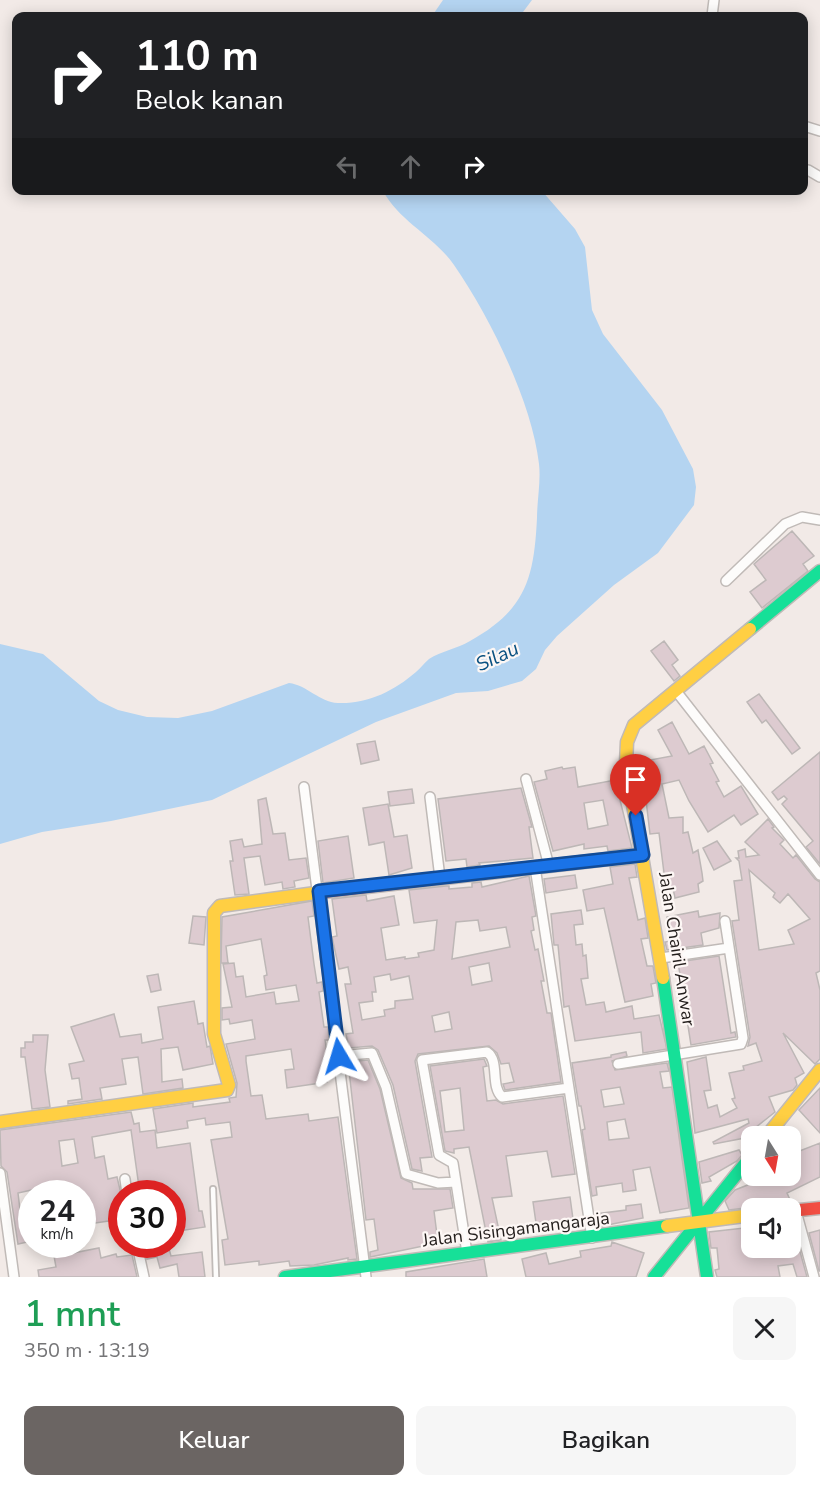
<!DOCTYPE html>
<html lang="id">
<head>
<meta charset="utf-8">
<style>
	body { margin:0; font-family:"Nunito Sans",sans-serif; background:#f6f6f6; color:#202124; height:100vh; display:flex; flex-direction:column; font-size:22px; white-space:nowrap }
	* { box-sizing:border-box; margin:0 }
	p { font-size:20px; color:#757577 }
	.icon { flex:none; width:33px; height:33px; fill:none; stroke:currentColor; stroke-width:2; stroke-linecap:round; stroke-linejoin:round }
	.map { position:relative; height:1277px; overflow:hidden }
	.panel { display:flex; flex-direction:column; background:#fff; flex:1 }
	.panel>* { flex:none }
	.top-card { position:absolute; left:12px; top:12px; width:796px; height:183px; border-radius:12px; box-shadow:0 3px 15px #0003; background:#202124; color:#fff; overflow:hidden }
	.needle { width:39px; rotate:169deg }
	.buttons { position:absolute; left:741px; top:1126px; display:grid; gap:12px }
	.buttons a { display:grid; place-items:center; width:60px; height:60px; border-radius:12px; background:#fff; box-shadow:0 3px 15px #0003; font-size:30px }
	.speed { position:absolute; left:18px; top:1180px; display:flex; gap:12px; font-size:30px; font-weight:700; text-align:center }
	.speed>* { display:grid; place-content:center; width:78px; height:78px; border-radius:50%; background:#fff; box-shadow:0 3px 15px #0003; line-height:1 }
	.speed small { font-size:15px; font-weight:400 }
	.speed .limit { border:9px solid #d22; background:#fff; color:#111 }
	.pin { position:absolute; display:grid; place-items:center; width:51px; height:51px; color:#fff; margin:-62px -26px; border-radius:50% 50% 50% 0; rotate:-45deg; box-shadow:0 0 6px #0007 }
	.pin .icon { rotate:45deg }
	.me { position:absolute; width:66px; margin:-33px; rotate:353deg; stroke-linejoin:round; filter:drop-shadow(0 0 4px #0008) }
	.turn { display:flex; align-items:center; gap:21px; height:126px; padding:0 24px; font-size:27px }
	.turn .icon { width:78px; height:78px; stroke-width:2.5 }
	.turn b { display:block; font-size:42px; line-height:51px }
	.lanes { display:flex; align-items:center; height:57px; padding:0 24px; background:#0003; justify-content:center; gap:30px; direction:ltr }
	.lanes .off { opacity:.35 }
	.round { display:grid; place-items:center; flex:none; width:63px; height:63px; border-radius:12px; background:#f6f6f6 }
	.overview { display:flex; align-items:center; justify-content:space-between; height:102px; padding:0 24px }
	h1 { font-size:36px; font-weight:600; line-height:45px; color:#1e9e55 }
	.action { display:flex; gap:12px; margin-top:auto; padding:12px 24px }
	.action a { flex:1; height:69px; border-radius:12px; background:#6b6563; color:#fff; font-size:24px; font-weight:600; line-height:69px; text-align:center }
	.action a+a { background:#f6f6f6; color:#202124 }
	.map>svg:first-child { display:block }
</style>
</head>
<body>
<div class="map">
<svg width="820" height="1277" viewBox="0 0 820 1277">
	<rect width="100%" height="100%" fill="#f2eae7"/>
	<!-- water -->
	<path fill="#b4d4f1" d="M 443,0 L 532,0 L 520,16 L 432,16 Z
		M 383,191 L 542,191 L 575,229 L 585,247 L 592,310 L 603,334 L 662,410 L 693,469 L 696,487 L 694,505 L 658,553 L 614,585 L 557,636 L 545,650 L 536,669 L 522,681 L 488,691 L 456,693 L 376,722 L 212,800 L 111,821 L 42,832 L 0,844 L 0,644 L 43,654 L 99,701 L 118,710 L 147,717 L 178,718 L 212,711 L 289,683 C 307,685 319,702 338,703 C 368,704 394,691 416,672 C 421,668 424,663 429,659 C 441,651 457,649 470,641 C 526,610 534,578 537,518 C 537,501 541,481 539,464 C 532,402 490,317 454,265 C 434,236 400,222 383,191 Z"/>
	<!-- building -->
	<path fill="#ddcbd0" stroke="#bdb7b6" stroke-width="1.5" fill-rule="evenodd" d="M 792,531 L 814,556 L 803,564 L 808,571 L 762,608 L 750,592 L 766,580 L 754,564 Z
		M 664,641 L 678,660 L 672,665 L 680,676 L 674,681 L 651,651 Z
		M 759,694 L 800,748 L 792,754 L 766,720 L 762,723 L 747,702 Z
		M 672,722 L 689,754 L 704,746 L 713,763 L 710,764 L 719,781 L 716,782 L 724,797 L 741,786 L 758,814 L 741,825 L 734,815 L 708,832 L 689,801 L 679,780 L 662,784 L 669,818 L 683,817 L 683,833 L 688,832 L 693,853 L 698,850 L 702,873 L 703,881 L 698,884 L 699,892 L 675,898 L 673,888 L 666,889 L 659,833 L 650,834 L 646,800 L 642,801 L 640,789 L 655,786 L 650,760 L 672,756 L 658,730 Z
		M 375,741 L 379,760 L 361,764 L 357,744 Z
		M 820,752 L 820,864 L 806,847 L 813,841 L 782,804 L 787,799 L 784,796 L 778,800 L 772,792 Z
		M 562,767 L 563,769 L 575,767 L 578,787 L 615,780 L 632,848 L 608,851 L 607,846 L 584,849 L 584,844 L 553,851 L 534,782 L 547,779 L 545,771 ZM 603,800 L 608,825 L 588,829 L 584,803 Z
		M 521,788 L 532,827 L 529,827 L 533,858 L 479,863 L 480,865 L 467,867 L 466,859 L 446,861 L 438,799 Z
		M 412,789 L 414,803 L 390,806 L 388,792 Z
		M 266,798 L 273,834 L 285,833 L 289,860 L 306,858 L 309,878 L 294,881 L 295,887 L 283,889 L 282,882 L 265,885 L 260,856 L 244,858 L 249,894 L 235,895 L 230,861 L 233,861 L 230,841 L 242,839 L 244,847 L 262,844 L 258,800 Z
		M 388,804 L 394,837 L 407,835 L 412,868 L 389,875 L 384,842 L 369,845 L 363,808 Z
		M 768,819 L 774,827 L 772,828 L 784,840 L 780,844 L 793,858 L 796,855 L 815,879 L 820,882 L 820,971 L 816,973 L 820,990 L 820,1059 L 815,1064 L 783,1033 L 804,1073 L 795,1078 L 797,1085 L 793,1090 L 769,1097 L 775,1112 L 755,1128 L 758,1135 L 745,1141 L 745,1138 L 714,1144 L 713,1142 L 749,1123 L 748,1119 L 695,1133 L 687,1062 L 706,1057 L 711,1090 L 704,1091 L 708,1108 L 717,1105 L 720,1117 L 737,1108 L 732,1099 L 735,1098 L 729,1073 L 744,1070 L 743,1066 L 762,1061 L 756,1043 L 748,1046 L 750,1037 L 732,921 L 739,920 L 734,881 L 742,880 L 739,861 L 736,858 L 739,858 L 738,851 L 745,849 L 746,857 L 759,855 L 745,842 ZM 749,870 L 775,893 L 773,897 L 780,903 L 788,894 L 810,919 L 788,930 L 794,944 L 759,950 Z
		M 348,836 L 354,878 L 323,883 L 318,841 Z
		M 717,841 L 731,861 L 714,870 L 703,848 Z
		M 635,864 L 637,877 L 629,878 L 638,920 L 645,918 L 648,938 L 641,939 L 647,966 L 653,966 L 656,983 L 651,984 L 653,996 L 625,1002 L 604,908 L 587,911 L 583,890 L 613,884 L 610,867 Z
		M 575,875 L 577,888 L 546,893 L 544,879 Z
		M 529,876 L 536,916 L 532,917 L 534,930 L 531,931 L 535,950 L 538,949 L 544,981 L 541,981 L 547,1013 L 551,1013 L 561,1082 L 505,1090 L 503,1084 L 514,1082 L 509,1063 L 501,1064 L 497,1053 L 489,1046 L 418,1054 L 415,1061 L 432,1157 L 420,1158 L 422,1171 L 412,1169 L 393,1085 L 378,1050 L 372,1046 L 349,1048 L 346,1034 L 353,1033 L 345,984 L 351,984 L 348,967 L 339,969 L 332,937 L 337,936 L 332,899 L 366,895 L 367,901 L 394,896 L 399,925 L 381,928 L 386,960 L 405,957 L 405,959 L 419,957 L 418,953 L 434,950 L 437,920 L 414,923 L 409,890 L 446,886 L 449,886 L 449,889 L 472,887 L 472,883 L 481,882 L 482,887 ZM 478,920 L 480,931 L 506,927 L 510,947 L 452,959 L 456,922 ZM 489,963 L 492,981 L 472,985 L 469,967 ZM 390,974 L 391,980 L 409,976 L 413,999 L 395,1001 L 395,1008 L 384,1010 L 385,1016 L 362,1020 L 359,1003 L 373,1001 L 372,992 L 376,992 L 374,977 ZM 449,1012 L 452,1029 L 435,1032 L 432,1016 Z
		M 312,901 L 314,916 L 308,917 L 314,964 L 317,983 L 322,982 L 323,991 L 319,992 L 324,1027 L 328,1027 L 329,1040 L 325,1040 L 328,1059 L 323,1060 L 327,1082 L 287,1088 L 285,1070 L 294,1069 L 291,1049 L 246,1056 L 246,1061 L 251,1096 L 262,1095 L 266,1119 L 308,1114 L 309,1121 L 338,1117 L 357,1259 L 348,1260 L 348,1258 L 314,1265 L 290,1266 L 289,1261 L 259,1265 L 259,1261 L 225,1265 L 222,1240 L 228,1239 L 211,1140 L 232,1137 L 230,1122 L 206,1125 L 205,1118 L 187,1121 L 188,1128 L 157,1133 L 153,1109 L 193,1103 L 193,1107 L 230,1102 L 229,1098 L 236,1097 L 237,1083 L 226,1044 L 255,1039 L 252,1020 L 230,1024 L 229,1019 L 222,1020 L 222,1008 L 232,1007 L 223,964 L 234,963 L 236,977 L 243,976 L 246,997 L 274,992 L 276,1004 L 299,1001 L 296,985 L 266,990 L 264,976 L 267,975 L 261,939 L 226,946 L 228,963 L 221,963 L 222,917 Z
		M 581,910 L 583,924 L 574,925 L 576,945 L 582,944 L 583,956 L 586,955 L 588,978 L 581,979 L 586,1005 L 604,1002 L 606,1012 L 632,1006 L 634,1019 L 659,1015 L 667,1049 L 643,1053 L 641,1032 L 575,1041 L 569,1006 L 564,1007 L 558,945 L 554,945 L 551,914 Z
		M 698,911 L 699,917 L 720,913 L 719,928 L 701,933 L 703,945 L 667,950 L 665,942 L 671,941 L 667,917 Z
		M 193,916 L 206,917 L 204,945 L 189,943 Z
		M 719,956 L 731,1033 L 735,1032 L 736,1037 L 691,1045 L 678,962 Z
		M 158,974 L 161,990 L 151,992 L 147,976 Z
		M 194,1001 L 198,1024 L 203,1023 L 207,1047 L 210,1046 L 213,1064 L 183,1070 L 178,1047 L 161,1049 L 162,1082 L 182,1079 L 183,1088 L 143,1094 L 138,1057 L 122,1059 L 126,1084 L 100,1088 L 102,1099 L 68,1104 L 68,1101 L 82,1099 L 79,1078 L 72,1079 L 69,1064 L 84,1061 L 71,1027 L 114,1014 L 120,1037 L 141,1034 L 142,1043 L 163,1039 L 158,1007 Z
		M 33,1035 L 48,1035 L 45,1070 L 50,1107 L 32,1109 L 25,1057 L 21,1057 L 21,1048 L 25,1048 L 25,1042 L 33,1042 Z
		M 626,1052 L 627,1056 L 612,1061 L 615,1070 L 667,1063 L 669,1071 L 660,1072 L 663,1088 L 672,1087 L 689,1208 L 660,1213 L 650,1167 L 633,1170 L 636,1190 L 623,1192 L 622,1183 L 596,1187 L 597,1195 L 592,1196 L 582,1130 L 585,1129 L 581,1106 L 579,1106 L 572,1063 L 611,1057 L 611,1055 ZM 620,1087 L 624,1104 L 604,1107 L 601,1090 ZM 625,1119 L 629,1138 L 609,1140 L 607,1122 Z
		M 484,1059 L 487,1066 L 483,1067 L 487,1101 L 496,1100 L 503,1104 L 563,1096 L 575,1174 L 552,1177 L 547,1151 L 506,1156 L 512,1196 L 492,1198 L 501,1240 L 488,1242 L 469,1147 L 454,1149 L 454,1153 L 445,1151 L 430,1066 ZM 460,1088 L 464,1130 L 445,1132 L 440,1091 Z
		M 368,1060 L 380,1089 L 401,1178 L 412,1183 L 413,1189 L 450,1189 L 453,1208 L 434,1211 L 438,1243 L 370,1257 L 370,1252 L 378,1250 L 374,1219 L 366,1220 L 348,1062 Z
		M 820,1088 L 820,1133 L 799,1110 Z
		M 131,1112 L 134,1124 L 139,1123 L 140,1132 L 155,1130 L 157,1148 L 190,1143 L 199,1211 L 202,1211 L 205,1227 L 179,1231 L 172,1194 L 140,1194 L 131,1130 L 92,1137 L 95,1158 L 104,1156 L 108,1179 L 117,1177 L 122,1198 L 122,1219 L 82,1225 L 82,1194 L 37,1194 L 36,1189 L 18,1193 L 21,1218 L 32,1216 L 32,1241 L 18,1244 L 7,1172 L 1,1166 L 0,1130 ZM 74,1139 L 78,1163 L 62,1166 L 59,1141 Z
		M 790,1139 L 797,1152 L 820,1143 L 820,1177 L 787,1193 L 791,1202 L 777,1209 L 772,1200 L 753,1207 L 729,1210 L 725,1201 L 735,1190 L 763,1179 L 761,1176 L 790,1176 Z
		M 739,1150 L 742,1155 L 737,1161 L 709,1177 L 711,1181 L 702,1183 L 699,1162 Z
		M 570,1197 L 573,1219 L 536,1223 L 533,1202 Z
		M 641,1204 L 643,1218 L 597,1227 L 595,1214 L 626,1210 L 626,1206 Z
		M 791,1219 L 807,1277 L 797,1277 L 793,1264 L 778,1266 L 780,1277 L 717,1277 L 715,1270 L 719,1269 L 717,1248 L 711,1248 L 709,1232 L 744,1228 L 745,1238 L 752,1237 L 752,1248 L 790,1248 Z
		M 820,1230 L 820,1271 L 819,1271 L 809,1233 Z
		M 612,1242 L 644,1253 L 636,1277 L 526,1277 L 522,1259 L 546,1253 L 549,1264 L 581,1257 L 580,1251 L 611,1246 Z
		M 52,1245 L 66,1245 L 68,1254 L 99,1248 L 101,1258 L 116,1254 L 117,1257 L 132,1255 L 137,1277 L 39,1277 L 38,1270 L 56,1267 Z
		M 144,1245 L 151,1245 L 151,1249 L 168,1245 L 171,1256 L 202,1252 L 205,1277 L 179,1277 L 177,1264 L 160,1268 L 157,1257 L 147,1259 Z
		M 484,1259 L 487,1277 L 406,1277 L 406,1272 Z"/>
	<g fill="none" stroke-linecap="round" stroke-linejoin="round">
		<!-- lane casing -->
		<g stroke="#c0bab7" stroke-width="8">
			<path id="lane" d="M 213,1189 L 216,1277"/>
		</g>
		<!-- street casing -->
		<g stroke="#c0bab7" stroke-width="12">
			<path id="street" d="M 712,16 L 714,0
				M 804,126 L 820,131
				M 808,170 L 820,177
				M 726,581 L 785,524 L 802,517 L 820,520
				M 676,691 L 820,875
				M 526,779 L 549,866
				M 304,787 L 366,1277
				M 430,797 L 440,878
				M 535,867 L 592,1238
				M 661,958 L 729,948
				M 339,1056 L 372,1053 L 386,1087 L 406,1174 L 438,1183 L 456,1182
				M 618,1064 L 741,1044 L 743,1038 L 725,921
				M 0,1173 L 14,1277
				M 125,1179 L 127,1194
				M 796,1211 L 814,1277
				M 137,1245 L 144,1277
				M 467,1253 L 453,1163 L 439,1155 L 422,1060 L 487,1052 C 500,1061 490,1086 502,1097 L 569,1088"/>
		</g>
		<!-- fast casing -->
		<g stroke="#c0bab7" stroke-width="15">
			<path id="fast" d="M 750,629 L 820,571
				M 663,978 L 707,1277
				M 285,1277 L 667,1226
				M 654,1277 L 752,1155"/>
		</g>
		<!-- slow casing -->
		<g stroke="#c0bab7" stroke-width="15">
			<path id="slow" d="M 663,978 L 626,764 L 627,742 L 634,725 L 750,629
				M 0,1122 L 227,1090 L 229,1085 L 214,1034 L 214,913 L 220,906 L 323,892
				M 766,1137 L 820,1070
				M 667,1226 L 752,1215"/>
		</g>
		<!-- jam casing -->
		<g stroke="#c0bab7" stroke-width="15">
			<path id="jam" d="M 323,892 L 643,855
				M 790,1211 L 820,1208"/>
		</g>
		<!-- lane -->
		<use href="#lane" stroke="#fdfcfb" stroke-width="4.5"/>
		<!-- street -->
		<use href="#street" stroke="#fdfcfb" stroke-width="9"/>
		<!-- fast -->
		<use href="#fast" stroke="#16e098" stroke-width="12"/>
		<!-- slow -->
		<use href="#slow" stroke="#ffcf43" stroke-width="12"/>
		<!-- jam -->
		<use href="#jam" stroke="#f24e42" stroke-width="12"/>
	</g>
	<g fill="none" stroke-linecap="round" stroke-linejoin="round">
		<!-- route casing -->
		<g stroke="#114b97" stroke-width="15">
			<path id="route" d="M 339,1056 L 319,891 L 643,855 L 636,816"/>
		</g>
		<!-- route -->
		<use href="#route" stroke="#1a73e8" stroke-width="10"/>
	</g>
	<g text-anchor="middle" stroke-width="4.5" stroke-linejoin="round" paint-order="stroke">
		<!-- street labels -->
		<g font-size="18" fill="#231e1c" stroke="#fdf7f5">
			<text transform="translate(677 949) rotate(81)" y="6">Jalan Chairil Anwar</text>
			<text transform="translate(516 1229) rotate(-7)" y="6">Jalan Sisingamangaraja</text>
		</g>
		<!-- water labels -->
		<g font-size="20" font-style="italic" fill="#0a5181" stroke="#fdf7f5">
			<text transform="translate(497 656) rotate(-25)" y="7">Silau</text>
		</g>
	</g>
</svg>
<div class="buttons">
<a><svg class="needle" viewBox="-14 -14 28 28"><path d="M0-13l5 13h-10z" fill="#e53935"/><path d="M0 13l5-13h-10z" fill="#757577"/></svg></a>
<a><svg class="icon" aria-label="sound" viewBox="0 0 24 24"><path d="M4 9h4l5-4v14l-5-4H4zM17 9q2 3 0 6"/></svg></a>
</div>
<div class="speed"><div>24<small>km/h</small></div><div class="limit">30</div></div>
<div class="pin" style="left:636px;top:816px;background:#d93025"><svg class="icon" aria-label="arrive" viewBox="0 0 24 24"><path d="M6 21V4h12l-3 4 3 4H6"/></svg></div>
<svg class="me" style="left:339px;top:1056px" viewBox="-20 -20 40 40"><path d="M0-17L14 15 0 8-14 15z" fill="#1a73e8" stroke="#fff" stroke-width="4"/></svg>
<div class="top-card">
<div class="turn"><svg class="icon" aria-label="right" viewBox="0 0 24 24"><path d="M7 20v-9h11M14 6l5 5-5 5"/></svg><div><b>110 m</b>Belok kanan</div></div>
<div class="lanes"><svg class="icon off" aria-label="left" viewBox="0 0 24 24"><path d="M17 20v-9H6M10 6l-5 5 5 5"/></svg><svg class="icon off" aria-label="ahead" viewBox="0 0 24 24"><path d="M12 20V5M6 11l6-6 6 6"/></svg><svg class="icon" aria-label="right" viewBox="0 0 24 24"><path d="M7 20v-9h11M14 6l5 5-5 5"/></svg></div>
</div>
</div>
<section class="panel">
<div class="overview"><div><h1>1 mnt</h1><p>350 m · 13:19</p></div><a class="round"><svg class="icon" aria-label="close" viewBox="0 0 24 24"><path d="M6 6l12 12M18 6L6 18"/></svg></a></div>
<div class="action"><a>Keluar</a><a>Bagikan</a></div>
</section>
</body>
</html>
